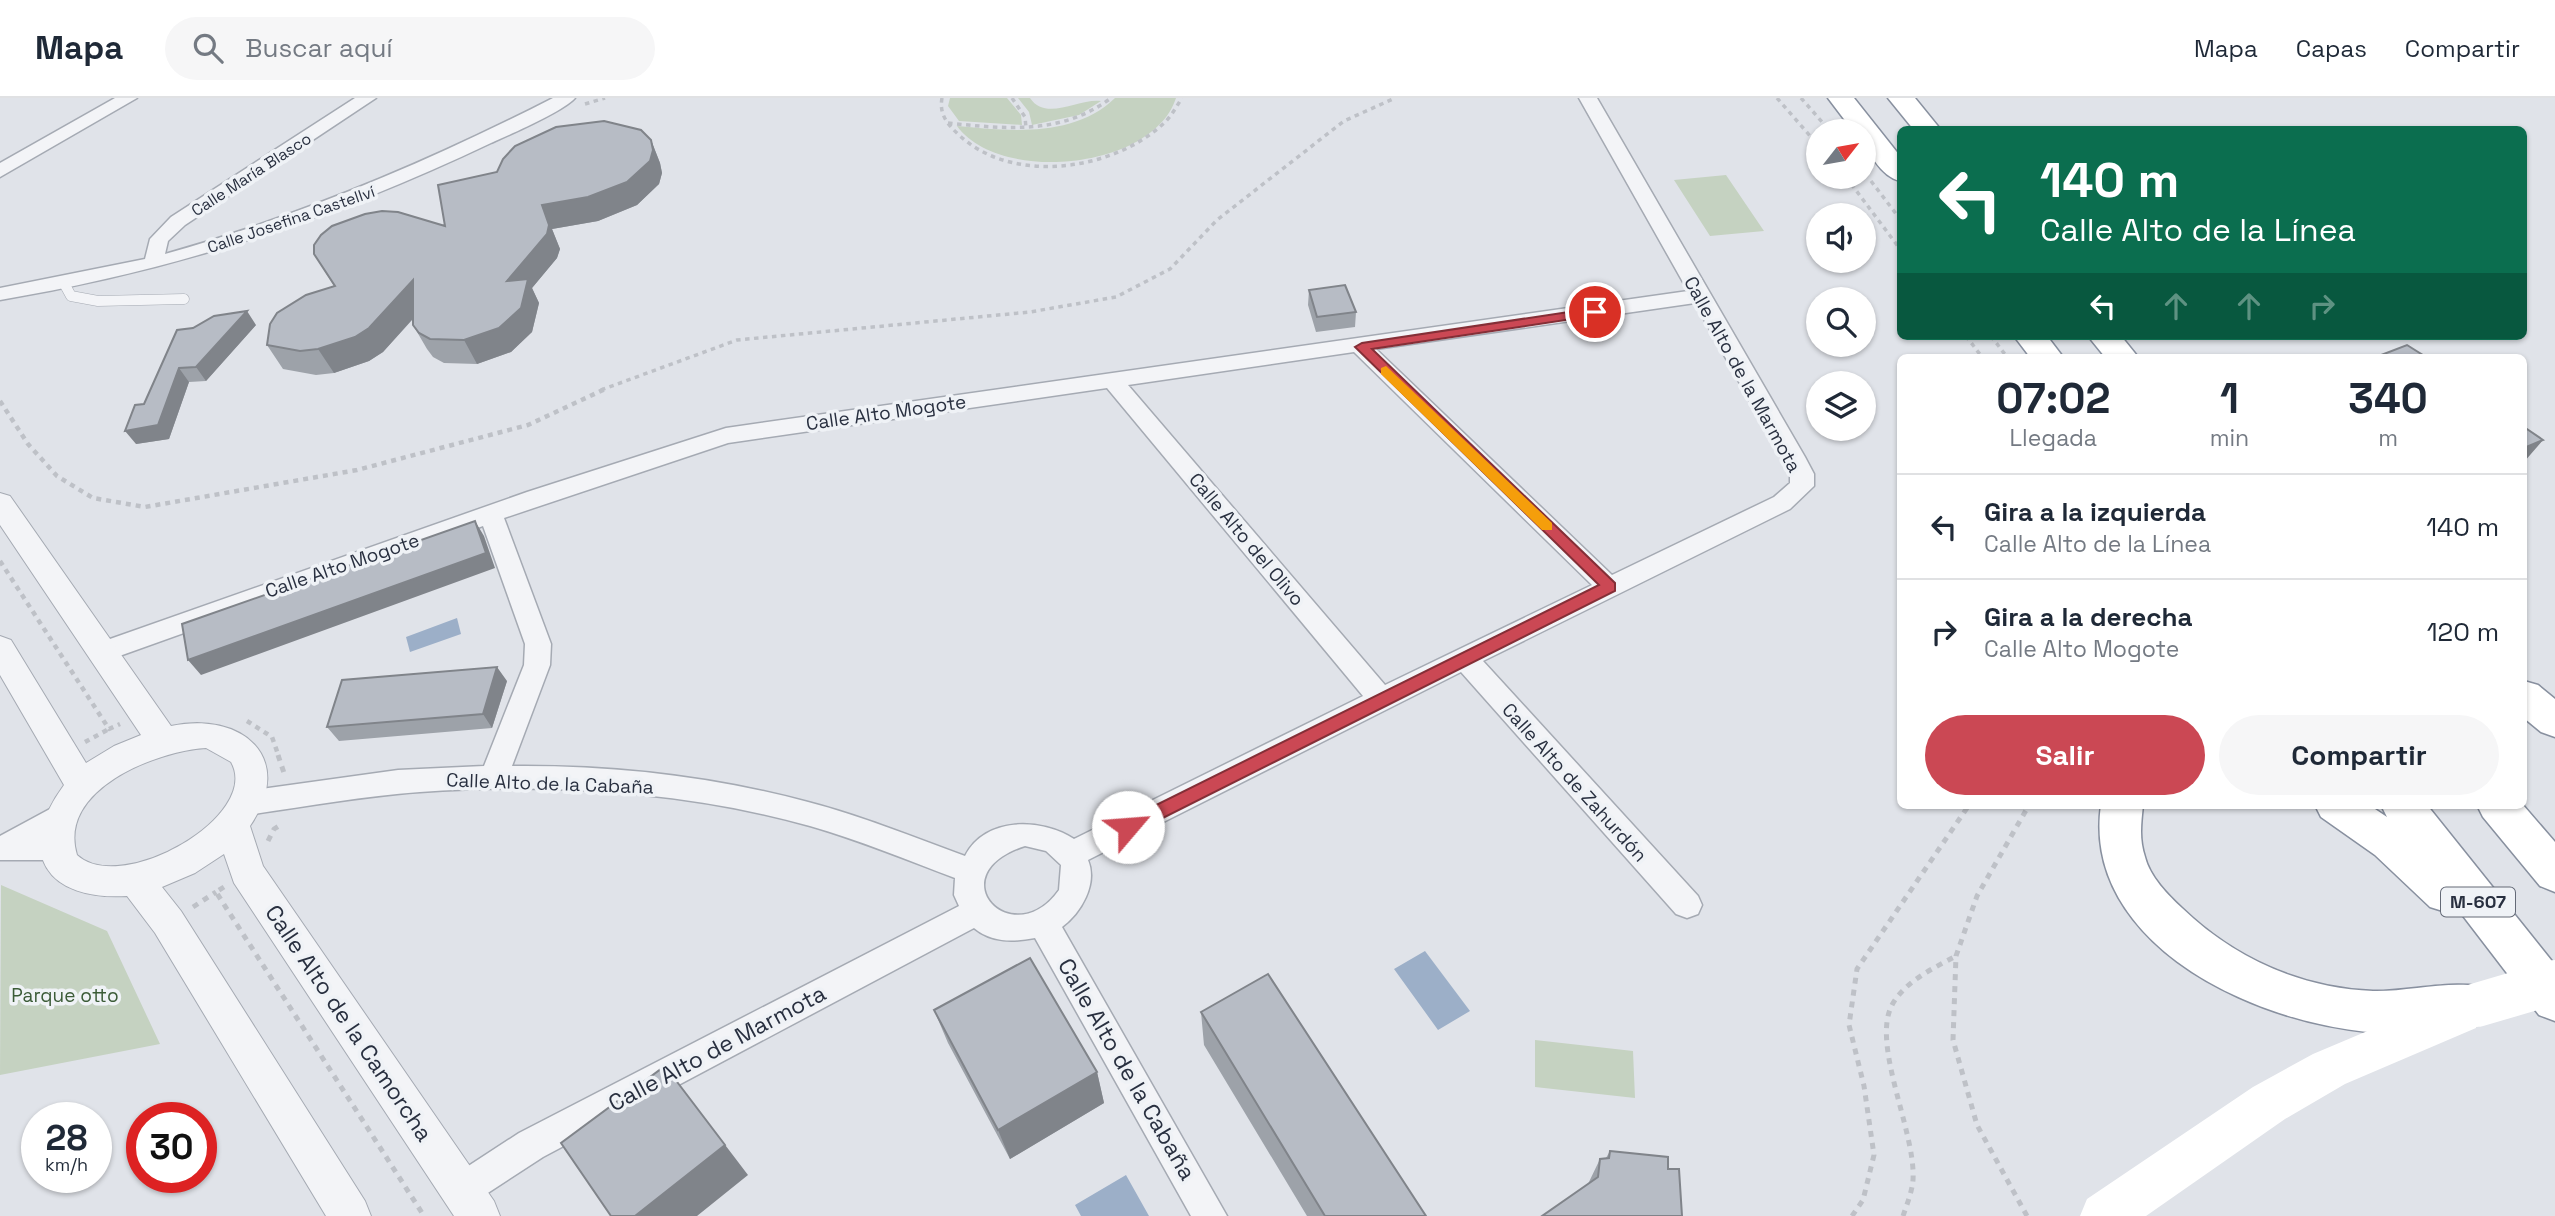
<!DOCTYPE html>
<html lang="es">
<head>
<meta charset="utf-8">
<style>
	body { margin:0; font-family:"Space Grotesk",sans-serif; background:#f6f6f7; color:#1f2937; height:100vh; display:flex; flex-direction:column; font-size:26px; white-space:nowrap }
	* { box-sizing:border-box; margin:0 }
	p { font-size:23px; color:#747a83 }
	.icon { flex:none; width:38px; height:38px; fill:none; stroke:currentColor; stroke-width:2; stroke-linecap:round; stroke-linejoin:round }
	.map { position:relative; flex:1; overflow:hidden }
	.drawer { position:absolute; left:1897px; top:256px; width:630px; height:455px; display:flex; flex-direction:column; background:#fff; border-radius:10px; box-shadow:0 2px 5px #0004 }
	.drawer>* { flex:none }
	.guide { position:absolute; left:1897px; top:28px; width:630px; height:214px; border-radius:10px; box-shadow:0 2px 5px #0004; background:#0b6e4f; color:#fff; overflow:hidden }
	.needle { width:46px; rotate:59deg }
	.buttons { position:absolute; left:1806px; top:21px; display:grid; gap:14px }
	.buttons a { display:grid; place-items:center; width:70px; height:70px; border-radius:50%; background:#fff; box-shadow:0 2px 5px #0004; font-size:35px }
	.speed { position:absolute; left:21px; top:1004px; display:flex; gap:14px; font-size:35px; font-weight:700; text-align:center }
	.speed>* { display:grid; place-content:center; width:91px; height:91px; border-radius:50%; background:#fff; box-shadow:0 2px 5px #0004; line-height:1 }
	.speed small { font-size:18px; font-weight:400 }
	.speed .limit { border:10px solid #d22; background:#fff; color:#111 }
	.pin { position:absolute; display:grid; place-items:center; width:60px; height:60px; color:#fff; margin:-30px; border:4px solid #fff; border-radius:50%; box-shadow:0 2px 7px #0007 }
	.me { position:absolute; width:77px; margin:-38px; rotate:63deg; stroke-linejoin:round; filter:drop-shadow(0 0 5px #0008) }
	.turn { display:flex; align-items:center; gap:24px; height:147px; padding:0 28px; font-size:32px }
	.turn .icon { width:91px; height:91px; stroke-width:2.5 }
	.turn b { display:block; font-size:49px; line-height:60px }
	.lanes { display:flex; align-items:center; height:66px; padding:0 28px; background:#0003; justify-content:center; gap:35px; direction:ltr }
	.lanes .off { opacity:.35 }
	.eta { display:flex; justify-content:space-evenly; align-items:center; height:119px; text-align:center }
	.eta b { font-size:42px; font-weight:600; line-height:49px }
	.primary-button { display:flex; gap:14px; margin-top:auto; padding:14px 28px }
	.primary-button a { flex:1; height:80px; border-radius:42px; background:#cb4854; color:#fff; font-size:28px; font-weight:600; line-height:80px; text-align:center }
	.primary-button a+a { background:#f6f6f7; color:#1f2937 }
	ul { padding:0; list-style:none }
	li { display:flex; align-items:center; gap:21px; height:105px; padding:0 28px; border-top:2px solid #e0e1e3 }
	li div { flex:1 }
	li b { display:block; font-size:26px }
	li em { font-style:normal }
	header { display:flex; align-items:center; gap:42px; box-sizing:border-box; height:98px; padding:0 35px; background:#fff; border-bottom:2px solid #e0e1e3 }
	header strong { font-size:33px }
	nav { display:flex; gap:38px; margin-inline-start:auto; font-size:24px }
	.search { width:490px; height:63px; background:#f6f6f7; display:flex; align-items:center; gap:18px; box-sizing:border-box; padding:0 24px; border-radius:38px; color:#747a83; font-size:26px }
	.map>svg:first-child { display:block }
</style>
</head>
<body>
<header>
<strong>Mapa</strong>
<div class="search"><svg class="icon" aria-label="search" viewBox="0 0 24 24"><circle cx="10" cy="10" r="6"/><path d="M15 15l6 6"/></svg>Buscar aquí</div>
<nav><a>Mapa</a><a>Capas</a><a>Compartir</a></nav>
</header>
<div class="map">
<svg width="2555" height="1118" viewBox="0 0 2555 1118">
	<rect width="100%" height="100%" fill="#e0e3e9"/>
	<!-- green -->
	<path fill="#c5d2c1" d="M 950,0 L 1007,0 L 1021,17 L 1022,27 L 959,23 L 948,8 Z
		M 1018,0 L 1030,0 C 1046,24 1079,0 1101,3 L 1079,17 L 1032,27 L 1029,14 Z
		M 1115,0 L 1176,0 C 1153,72 999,86 957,28 C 1009,33 1074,40 1115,0 Z
		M 1726,77 L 1764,133 L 1710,138 L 1674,82 Z
		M 1,787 L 107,833 L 160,946 L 0,977 Z
		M 1535,942 L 1633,953 L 1635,1000 L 1535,989 Z"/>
	<!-- water -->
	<path fill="#9cafc8" d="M 457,520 L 461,536 L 410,554 L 406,539 Z
		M 1425,853 L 1470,913 L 1438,932 L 1394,871 Z
		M 1126,1077 L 1149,1118 L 1081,1118 L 1075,1107 Z"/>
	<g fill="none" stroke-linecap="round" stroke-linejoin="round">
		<!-- service casing -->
		<g stroke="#a5aab3" stroke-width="11">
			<path id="service" d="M 65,187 L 71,198 L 98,203 L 184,201"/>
		</g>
		<!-- minor casing -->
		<g stroke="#a5aab3" stroke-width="3">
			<path id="minor" d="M 115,0 L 137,0 L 0,79 L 0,65 Z
				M 355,0 L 376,0 L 185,127 L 168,143 L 165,156 C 300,118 428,64 553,0 L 575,0 C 564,13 509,37 491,45 C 329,122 176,172 0,202 L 0,190 L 145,161 L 150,141 L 171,119 Z
				M 1579,0 L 1597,0 L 1805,359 L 1814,376 L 1814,388 L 1790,411 L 1483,563 L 1698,798 L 1702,807 L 1698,816 L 1687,820 L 1676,816 L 1461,574 L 1088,762 C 1098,786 1081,815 1062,829 L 1227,1118 L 1191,1118 L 1035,840 C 1014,844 992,845 974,830 L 543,1059 L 474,1104 L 462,1109 L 450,1104 L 445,1092 L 450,1080 L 519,1035 L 959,808 L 954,797 L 955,780 C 907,762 859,742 810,728 C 684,693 550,685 420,694 C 362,698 304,709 246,717 L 236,713 L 232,705 L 236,697 L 246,693 L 398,672 L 484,668 L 524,567 L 525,546 L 483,428 L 111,561 L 102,564 L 93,561 L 89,554 L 93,547 L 527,394 L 726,330 L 1688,193 ZM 1695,205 L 1781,359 L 1790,376 L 1790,385 L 1774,399 L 1612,477 L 1376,251 ZM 1354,254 L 1592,487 L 1385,587 L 1128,287 ZM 1107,290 L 1363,598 L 1074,741 C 1042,720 985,718 965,758 C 913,739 862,718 808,704 C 712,678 612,667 512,668 L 550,567 L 551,546 L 504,420 L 728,345 ZM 1025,748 L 1046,753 L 1061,767 L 1059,792 C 1013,857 936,777 1025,748 Z
				M 61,705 L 71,709 L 75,717 L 71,725 L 51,738 L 65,741 L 70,750 L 65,759 L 55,762 L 0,762 L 0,738 Z"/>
		</g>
		<!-- tertiary casing -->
		<g stroke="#a5aab3" stroke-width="2">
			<path id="tertiary" d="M 0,395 L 10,398 L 171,628 C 241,613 297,659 250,728 L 263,768 L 494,1103 L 500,1118 L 454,1118 L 234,785 L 224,756 L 195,775 L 162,789 L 181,813 L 365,1103 L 371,1118 L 326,1118 L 155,835 L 127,798 C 47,803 14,755 64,687 L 0,577 L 0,538 L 11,542 L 86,665 L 114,648 L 141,637 L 0,427 ZM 206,650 L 231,664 C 262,718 121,798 77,757 C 57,691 157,653 206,650 Z"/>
		</g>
		<!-- motorway casing -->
		<g stroke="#88909f" stroke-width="3">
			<path id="motorway" d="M 1828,0 L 1854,0 L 1900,58 L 1900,83 C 1882,79 1864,52 1864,33 L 1853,33 Z
				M 1888,0 L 1915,0 L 1941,32 L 1914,32 Z
				M 2014,238 L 2047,238 L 2063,259 L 2030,259 Z
				M 2088,238 L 2121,238 L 2138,259 L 2105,259 Z
				M 2524,583 L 2538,587 L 2555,601 L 2555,639 L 2541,634 L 2524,620 Z
				M 2101,707 L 2143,707 C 2141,726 2139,741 2145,759 C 2150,779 2168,797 2182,810 C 2234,860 2300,890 2373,893 C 2410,894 2460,879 2493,892 L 2500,907 L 2493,922 C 2360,973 2076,881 2101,707 Z
				M 2315,707 L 2369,707 L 2387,719 L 2381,707 L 2427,707 L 2555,867 L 2555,923 L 2539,917 L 2457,810 L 2446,814 L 2430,809 L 2375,757 L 2321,719 Z
				M 2477,707 L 2523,707 L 2555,744 L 2555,794 L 2540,788 L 2483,719 Z"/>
		</g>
		<!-- path-far2 -->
		<path stroke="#bec1c7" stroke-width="3.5" stroke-dasharray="4.5 4.5" stroke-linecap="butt" d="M 942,0 C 939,16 947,26 959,37 C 1012,87 1112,73 1163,26 C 1171,19 1176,9 1182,0
			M 1012,0 L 1025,19 L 1026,30
			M 1777,0 L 1818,47
			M 1801,0 L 1830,33
			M 585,6 L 605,0
			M 948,25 C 1006,31 1062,37 1111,0
			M 1846,79 L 1900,151
			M 1871,83 L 1900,121
			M 1966,238 L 1982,259
			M 1991,238 L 2007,259
			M 601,292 L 737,242 L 1030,214 L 1116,199 L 1170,171 L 1217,122 L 1344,23 L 1395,0"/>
		<!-- path-far1 -->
		<path stroke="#bec1c7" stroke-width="4.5" stroke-dasharray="5 5" stroke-linecap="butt" d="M 0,303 L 28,346 L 57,378 L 93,400 L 145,409 L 357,372 L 528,327 L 605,291
			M 0,463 L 109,631 L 120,626
			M 247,623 L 272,639 L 279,659
			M 85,644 L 109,631"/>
		<!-- path -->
		<path stroke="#bec1c7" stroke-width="5" stroke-dasharray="6 6" stroke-linecap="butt" d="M 278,657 L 284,675
			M 268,743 L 274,731 L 282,726
			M 224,789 L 216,794 L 424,1118
			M 193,809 L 216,794
			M 1852,1118 L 1863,1102 L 1874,1057 L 1864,988 L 1849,927 L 1857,871 L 1969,707
			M 1903,1118 C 1907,1106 1912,1094 1913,1082 C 1916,1034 1871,947 1892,907 C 1905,883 1934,870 1956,858
			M 2027,1118 L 1977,1027 L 1953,942 L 1956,858 L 1977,798 L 2029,707"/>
		<!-- service -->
		<use href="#service" stroke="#f3f4f7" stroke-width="10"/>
		<!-- minor -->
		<use href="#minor" fill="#f3f4f7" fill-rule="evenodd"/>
		<!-- tertiary -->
		<use href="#tertiary" fill="#f3f4f7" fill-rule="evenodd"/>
		<!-- secondary -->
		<path fill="#fff" fill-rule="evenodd" d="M 2460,894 L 2476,900 L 2482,915 L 2476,930 L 2345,986 L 2285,1021 L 2146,1118 L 2080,1118 L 2087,1101 L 2253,989 L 2313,956 Z"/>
		<!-- motorway -->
		<use href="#motorway" fill="#fff" fill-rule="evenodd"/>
		<!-- secondary-bridge -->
		<path stroke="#fff" stroke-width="44" d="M 2477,907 L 2555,884"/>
	</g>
	<!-- wall -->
	<path fill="#9da2a9" d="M 651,42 L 660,65 L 662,75 L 659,86 L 637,107 L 598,123 L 552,131 L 560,151 L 557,160 L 532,190 L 539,205 L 532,234 L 511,254 L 477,266 L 444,265 L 433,259 L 427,251 L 413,227 L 413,221 L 383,254 L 369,263 L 334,275 L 316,277 L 283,271 L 267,247 L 334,188 L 314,156 L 445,128 Z
		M 1309,192 L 1356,214 L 1355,229 L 1316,234 L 1308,207 Z
		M 256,227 L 206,283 L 189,284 L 169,341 L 136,346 L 144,306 L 193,230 Z
		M 507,583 L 492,630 L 339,643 L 327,629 Z
		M 934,912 L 1097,974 L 1104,1005 L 1010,1061 L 948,945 Z
		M 1201,914 L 1426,1118 L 1307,1118 L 1204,947 Z
		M 1610,1053 L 1668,1071 L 1588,1086 L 1600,1061 L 1606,1060 Z"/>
	<!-- shaded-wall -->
	<path fill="#80848a" d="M 651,42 L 660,65 L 662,75 L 659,86 L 637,107 L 598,123 L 552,131 L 560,151 L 557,160 L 532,190 L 539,205 L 532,234 L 511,254 L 477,266 L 464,242 L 507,183 L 542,107 Z
		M 413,182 L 426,206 L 383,254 L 369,263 L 334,275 L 318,251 Z
		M 247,213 L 256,227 L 206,283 L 196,269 Z
		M 179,270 L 189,284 L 169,341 L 136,346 L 125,333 Z
		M 2543,342 L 2524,364 L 2524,350 Z
		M 475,423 L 484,438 L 495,470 L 201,577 L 188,562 Z
		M 497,569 L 507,583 L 492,630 L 483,616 Z
		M 665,968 L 748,1077 L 697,1118 L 635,1118 Z
		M 1097,974 L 1104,1005 L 1010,1061 L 998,1032 Z"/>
	<!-- building -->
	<path fill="#b7bcc5" stroke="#80848a" stroke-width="2" d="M 604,23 L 641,32 L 651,42 L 653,52 L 650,63 L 627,84 L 588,99 L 542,107 L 549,127 L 547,136 L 507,183 L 528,181 L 521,210 L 499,230 L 464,242 L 430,241 L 419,235 L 413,227 L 413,182 L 369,230 L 355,239 L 318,251 L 300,253 L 267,247 L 270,226 L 277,215 L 306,197 L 335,188 L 314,156 L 314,147 L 321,137 L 332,128 L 365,116 L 382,113 L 398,114 L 445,128 L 438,87 L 497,74 L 503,61 L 515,48 L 556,29 Z
		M 1345,187 L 1356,214 L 1317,219 L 1309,192 Z
		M 247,213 L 196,269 L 179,270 L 158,327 L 125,333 L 135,307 L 144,306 L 177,232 L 193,230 L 214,218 Z
		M 2407,247 L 2426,259 L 2376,259 Z
		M 2524,329 L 2543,342 L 2524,350 Z
		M 475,423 L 486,455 L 188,562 L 182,526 Z
		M 497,569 L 483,616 L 327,629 L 342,582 Z
		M 1030,860 L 1097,974 L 998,1032 L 934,912 Z
		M 1268,876 L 1426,1118 L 1325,1118 L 1201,914 Z
		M 665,968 L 725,1047 L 635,1118 L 611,1118 L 561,1045 Z
		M 1610,1053 L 1668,1059 L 1668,1071 L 1679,1071 L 1682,1118 L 1542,1118 L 1598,1079 L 1600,1061 L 1609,1060 Z"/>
	<!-- route -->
	<path fill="#cb4854" stroke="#842f37" stroke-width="2" d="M 1595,210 L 1599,211 L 1599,217 L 1372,251 L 1615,485 L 1615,493 L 1135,734 L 1122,734 L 1120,729 L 1122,724 L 1599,487 L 1355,249 L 1362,245 Z"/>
	<!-- slow -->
	<path fill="#f59e0b" d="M 1386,268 L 1552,425 L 1552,432 L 1542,432 L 1381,276 L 1381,270 Z"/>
	<g text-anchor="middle" stroke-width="7" stroke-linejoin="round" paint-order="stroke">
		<!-- far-street labels -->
		<g font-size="16" fill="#293040" stroke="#eff2f6">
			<text transform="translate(251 76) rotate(-33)" y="6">Calle María Blasco</text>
			<text transform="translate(291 121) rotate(-19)" y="6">Calle Josefina Castellví</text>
		</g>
		<!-- shield labels -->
		<rect fill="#eff2f6" stroke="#646a77" stroke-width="2" x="2441" y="789.5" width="74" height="29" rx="5"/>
		<g font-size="18" font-weight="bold" fill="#293040">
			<text x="2478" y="810">M-607</text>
		</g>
		<!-- street labels -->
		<g font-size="19" fill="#293040" stroke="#eff2f6">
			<text transform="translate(1743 276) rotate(61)" y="7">Calle Alto de la Marmota</text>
			<text transform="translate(886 314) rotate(-8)" y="7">Calle Alto Mogote</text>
			<text transform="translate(1247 441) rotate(50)" y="7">Calle Alto del Olivo</text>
			<text transform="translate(342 467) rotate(-19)" y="7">Calle Alto Mogote</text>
			<text transform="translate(1575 684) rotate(48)" y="7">Calle Alto de Zahurdón</text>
			<text transform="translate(550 685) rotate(2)" y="7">Calle Alto de la Cabaña</text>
		</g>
		<!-- park labels -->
		<g font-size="19" fill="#3b5b37" stroke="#eff2f6">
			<text x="65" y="904">Parque otto</text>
		</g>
		<!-- near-street labels -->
		<g font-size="23" fill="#293040" stroke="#eff2f6">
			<text transform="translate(349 925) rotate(56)" y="8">Calle Alto de la Camorcha</text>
			<text transform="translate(717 950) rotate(-28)" y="8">Calle Alto de Marmota</text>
			<text transform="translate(1127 971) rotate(60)" y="8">Calle Alto de la Cabaña</text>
		</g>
	</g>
</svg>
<div class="buttons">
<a><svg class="needle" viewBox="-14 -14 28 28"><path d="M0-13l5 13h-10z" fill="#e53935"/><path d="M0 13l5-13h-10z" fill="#747a83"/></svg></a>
<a><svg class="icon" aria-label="sound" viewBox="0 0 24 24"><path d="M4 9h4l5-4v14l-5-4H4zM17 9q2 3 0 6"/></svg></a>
<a><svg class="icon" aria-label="search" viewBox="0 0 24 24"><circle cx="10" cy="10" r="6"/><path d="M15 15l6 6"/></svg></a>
<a><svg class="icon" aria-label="layers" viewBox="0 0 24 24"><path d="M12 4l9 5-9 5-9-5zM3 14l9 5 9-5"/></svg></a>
</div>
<div class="speed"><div>28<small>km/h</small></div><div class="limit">30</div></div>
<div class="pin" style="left:1595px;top:214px;background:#d93025"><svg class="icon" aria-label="arrive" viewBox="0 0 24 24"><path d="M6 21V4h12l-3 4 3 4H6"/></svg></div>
<svg class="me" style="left:1128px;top:729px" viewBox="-20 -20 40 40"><circle r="19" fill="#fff"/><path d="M0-13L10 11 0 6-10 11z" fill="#cb4854"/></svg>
<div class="guide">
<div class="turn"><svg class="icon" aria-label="left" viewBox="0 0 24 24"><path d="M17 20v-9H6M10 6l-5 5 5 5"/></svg><div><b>140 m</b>Calle Alto de la Línea</div></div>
<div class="lanes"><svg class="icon" aria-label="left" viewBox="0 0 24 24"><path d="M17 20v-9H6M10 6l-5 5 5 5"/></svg><svg class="icon off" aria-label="ahead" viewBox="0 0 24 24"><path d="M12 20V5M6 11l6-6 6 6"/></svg><svg class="icon off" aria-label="ahead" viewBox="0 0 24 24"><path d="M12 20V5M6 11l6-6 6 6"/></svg><svg class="icon off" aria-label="right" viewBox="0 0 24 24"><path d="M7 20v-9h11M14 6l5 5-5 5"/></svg></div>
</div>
<section class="drawer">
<div class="eta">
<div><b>07:02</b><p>Llegada</p></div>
<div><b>1</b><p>min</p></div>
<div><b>340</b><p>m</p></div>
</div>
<ul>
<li><svg class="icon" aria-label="left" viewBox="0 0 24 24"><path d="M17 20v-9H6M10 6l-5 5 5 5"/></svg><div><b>Gira a la izquierda</b><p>Calle Alto de la Línea</p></div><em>140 m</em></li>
<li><svg class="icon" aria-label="right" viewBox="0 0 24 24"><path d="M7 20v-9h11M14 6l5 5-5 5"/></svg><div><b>Gira a la derecha</b><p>Calle Alto Mogote</p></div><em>120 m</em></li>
</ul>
<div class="primary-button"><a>Salir</a><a>Compartir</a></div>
</section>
</div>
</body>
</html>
